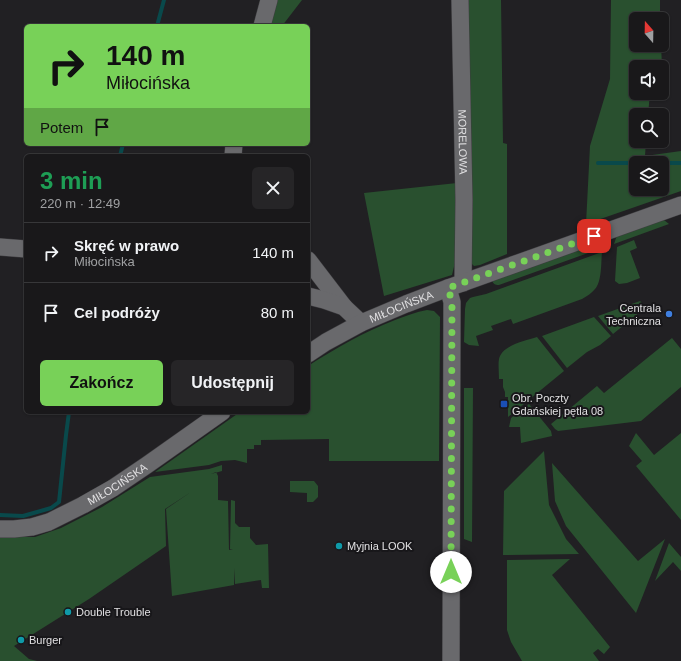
<!DOCTYPE html>
<html lang="pl">
<head>
<meta charset="utf-8">
<style>
	body { margin:0; font-family:Arial,sans-serif; background:#262527; color:#f1f3f6; height:100vh; display:flex; flex-direction:column; font-size:15px; white-space:nowrap }
	* { box-sizing:border-box; margin:0 }
	p { font-size:13px; color:#9fa0a2 }
	.icon { flex:none; width:22px; height:22px; fill:none; stroke:currentColor; stroke-width:2; stroke-linecap:round; stroke-linejoin:round }
	.map { position:relative; flex:1; overflow:hidden }
	.panel { position:absolute; left:24px; top:154px; width:286px; height:260px; display:flex; flex-direction:column; background:#19181a; border-radius:6px; box-shadow:0 1px 3px #0004,0 0 0 1px #373739 }
	.panel>* { flex:none }
	.banner { position:absolute; left:24px; top:24px; width:286px; height:122px; border-radius:6px; box-shadow:0 1px 3px #0004,0 0 0 1px #373739; background:#78d158; color:#111; overflow:hidden }
	.needle { width:26px; rotate:340deg }
	.fabs { position:absolute; left:629px; top:12px; display:grid; gap:8px }
	.fabs a { display:grid; place-items:center; width:40px; height:40px; border-radius:6px; background:#19181a; box-shadow:0 1px 3px #0004,0 0 0 1px #373739; font-size:20px }
	.pin { position:absolute; display:grid; place-items:center; width:34px; height:34px; color:#fff; margin:-17px; border-radius:8px; box-shadow:0 2px 6px #0006 }
	.me { position:absolute; width:44px; margin:-22px; rotate:0deg; stroke-linejoin:round; filter:drop-shadow(0 0 3px #0008) }
	.turn { display:flex; align-items:center; gap:14px; height:84px; padding:0 16px; font-size:18px }
	.turn .icon { width:52px; height:52px; stroke-width:2.5 }
	.turn b { display:block; font-size:28px; line-height:34px }
	.then { display:flex; align-items:center; height:38px; padding:0 16px; background:#0003; gap:8px; font-size:15px }
	.round { display:grid; place-items:center; flex:none; width:42px; height:42px; border-radius:6px; background:#262527 }
	.overview { display:flex; align-items:center; justify-content:space-between; height:68px; padding:0 16px }
	h1 { font-size:24px; font-weight:800; line-height:30px; color:#1e9e55 }
	.primary-button { display:flex; gap:8px; margin-top:auto; padding:8px 16px }
	.primary-button a { flex:1; height:46px; border-radius:6px; background:#78d158; color:#111; font-size:16px; font-weight:800; line-height:46px; text-align:center }
	.primary-button a+a { background:#262527; color:#f1f3f6 }
	ul { padding:0; list-style:none }
	li { display:flex; align-items:center; gap:12px; height:60px; padding:0 16px; border-top:1px solid #373739 }
	li div { flex:1 }
	li b { display:block; font-size:15px }
	li em { font-style:normal }
	.map>svg:first-child { display:block }
</style>
</head>
<body>
<div class="map">
<svg width="681" height="661" viewBox="0 0 681 661">
	<rect width="100%" height="100%" fill="#212023"/>
	<!-- green -->
	<path fill="#29502f" fill-rule="evenodd" d="M 270,0 L 302,0 L 282,26 L 263,26 Z
		M 465,0 L 501,0 L 503,143 L 507,144 L 507,254 L 480,265 L 474,266 L 472,264 L 469,255 Z
		M 611,0 L 660,0 L 660,19 L 636,19 L 636,45 L 661,45 L 662,66 L 662,67 L 636,67 L 636,93 L 650,93 L 648,115 L 636,115 L 636,141 L 646,141 L 645,156 L 681,151 L 681,191 L 586,224 L 590,146 L 610,79 ZM 636,163 L 662,163 L 662,189 L 636,189 Z
		M 457,183 L 457,254 L 452,275 L 384,296 L 364,193 Z
		M 664,220 L 669,224 L 614,244 L 617,235 Z
		M 634,240 L 637,248 L 630,251 L 640,278 L 627,283 L 619,284 L 615,281 L 617,247 Z
		M 595,243 L 602,248 L 499,285 C 495,285 493,284 492,280 Z
		M 602,252 C 601,262 602,282 595,289 C 592,293 587,296 582,299 L 513,324 L 511,319 L 491,326 L 493,330 L 476,336 L 479,346 L 469,345 L 464,342 L 465,309 L 466,303 L 470,298 L 473,297 L 486,294 Z
		M 640,301 L 646,307 L 613,334 L 598,316 Z
		M 427,310 L 434,311 L 440,317 L 439,461 L 329,461 L 329,439 L 261,440 L 261,445 L 254,445 L 254,449 L 247,449 L 247,463 L 235,460 L 221,461 L 209,465 L 155,472 L 240,412 L 308,412 L 308,366 C 336,348 364,332 395,320 C 406,316 416,312 427,310 Z
		M 594,317 L 611,336 L 600,345 L 587,352 L 567,368 L 542,336 Z
		M 537,337 L 564,371 L 508,417 L 508,397 L 505,397 L 505,392 L 503,387 L 503,379 L 499,379 C 499,372 498,365 499,359 C 502,345 525,341 537,337 Z
		M 672,338 L 681,349 L 681,387 L 641,421 L 558,431 L 555,429 L 551,424 L 597,386 L 604,393 Z
		M 464,388 L 473,388 L 472,542 L 464,539 Z
		M 529,404 L 551,431 L 552,436 L 521,443 L 520,427 L 509,427 L 511,418 Z
		M 636,433 L 654,455 L 681,433 L 681,520 L 636,466 L 642,461 L 629,446 Z
		M 544,451 L 549,505 L 566,539 L 579,554 L 503,555 L 504,491 Z
		M 552,463 L 638,561 L 665,539 L 636,613 L 566,526 L 555,501 Z
		M 222,465 L 222,471 L 211,474 L 216,472 L 218,476 L 218,500 L 228,501 L 229,550 L 233,549 L 230,549 L 231,500 L 235,501 L 235,523 L 239,527 L 250,527 L 250,538 L 256,545 L 268,544 L 269,588 L 262,588 L 261,580 L 235,584 L 234,568 L 234,585 L 172,596 L 166,509 L 191,492 L 165,509 L 166,546 L 89,599 L 14,646 L 29,659 L 37,661 L 0,661 L 0,537 L 35,537 L 61,528 L 102,507 L 150,477 L 209,469 Z
		M 290,481 L 314,481 L 318,486 L 318,497 L 313,502 L 307,502 L 307,493 L 290,492 Z
		M 669,543 L 681,557 L 681,571 L 673,562 L 655,581 Z
		M 570,559 L 552,575 L 610,647 L 604,654 L 598,649 L 593,653 L 599,661 L 522,661 L 511,642 L 507,630 L 507,560 Z"/>
	<g fill="none" stroke-linecap="round" stroke-linejoin="round">
		<!-- stream -->
		<path stroke="#09494b" stroke-width="4" d="M 157,26 L 164,0
			M 120,156 L 123,144
			M 598,163 L 681,163
			M 0,515 L 23,516 L 51,508 L 59,502 L 66,435 L 69,412"/>
		<!-- minor casing -->
		<g stroke="#3e3d40" stroke-width="18">
			<g id="minor">
				<path id="s1" d="M 460,0 L 464,200 L 463,283"/>
				<path d="M 262,26 L 269,0"/>
				<path d="M 233,156 L 234,144"/>
				<path d="M 0,247 L 26,249"/>
				<path d="M 308,260 L 344,307"/>
				<path d="M 448,288 L 452,302 L 451,661"/>
				<path d="M 308,296 L 324,300 L 344,307 L 361,323"/>
				<path id="s2" d="M 308,354 L 326,342 L 361,323 L 406,304 L 448,288 L 681,205"/>
				<path id="s3" d="M 0,529 L 14,529 L 32,527 L 49,522 L 83,505 L 113,488 L 147,465 L 222,412"/>
			</g>
		</g>
		<!-- minor -->
		<use href="#minor" stroke="#69696c" stroke-width="17"/>
	</g>
	<g fill="none" stroke-linecap="round" stroke-linejoin="round">
		<!-- route -->
		<path stroke="#78d158" stroke-width="7" stroke-dasharray="0 12.6" d="M 451,572 L 452,302 L 448,288 L 594,236"/>
	</g>
	<!-- markers -->
	<circle fill="#3f7fe0" stroke="#18171a" stroke-width="1.5" cx="669" cy="314" r="4"/>
	<rect fill="#1a4fb4" stroke="#18171a" stroke-width="1.5" x="500" y="400" width="8" height="8" rx="2"/>
	<g fill="#0f9aa8" stroke="#18171a" stroke-width="1.5">
		<circle cx="339" cy="546" r="4"/>
		<circle cx="68" cy="612" r="4"/>
		<circle cx="21" cy="640" r="4"/>
	</g>
	<g text-anchor="middle" stroke-width="4" stroke-linejoin="round" paint-order="stroke">
		<!-- street labels -->
		<g font-size="11" fill="#e1e0e2" stroke="#18171a">
			<text dy="4" stroke="none"><textPath href="#s1" startOffset="142">MORELOWA</textPath></text>
			<text dy="4" stroke="none"><textPath href="#s2" startOffset="105">MIŁOCIŃSKA</textPath></text>
			<text dy="4" stroke="none"><textPath href="#s3" startOffset="128">MIŁOCIŃSKA</textPath></text>
		</g>
		<!-- poi labels -->
		<g font-size="11" fill="#e1e0e2" stroke="#18171a" text-anchor="start">
			<text x="661" y="312" text-anchor="end">Centrala<tspan x="661" dy="13">Techniczna</tspan></text>
			<text x="512" y="402">Obr. Poczty<tspan x="512" dy="13">Gdańskiej pętla 08</tspan></text>
			<text x="347" y="550">Myjnia LOOK</text>
			<text x="76" y="616">Double Trouble</text>
			<text x="29" y="644">Burger</text>
		</g>
	</g>
</svg>
<div class="fabs">
<a><svg class="needle" viewBox="-14 -14 28 28"><path d="M0-13l5 13h-10z" fill="#e53935"/><path d="M0 13l5-13h-10z" fill="#9fa0a2"/></svg></a>
<a><svg class="icon" aria-label="sound" viewBox="0 0 24 24"><path d="M4 9h4l5-4v14l-5-4H4zM17 9q2 3 0 6"/></svg></a>
<a><svg class="icon" aria-label="search" viewBox="0 0 24 24"><circle cx="10" cy="10" r="6"/><path d="M15 15l6 6"/></svg></a>
<a><svg class="icon" aria-label="layers" viewBox="0 0 24 24"><path d="M12 4l9 5-9 5-9-5zM3 14l9 5 9-5"/></svg></a>
</div>
<div class="pin" style="left:594px;top:236px;background:#d93025"><svg class="icon" aria-label="arrive" viewBox="0 0 24 24"><path d="M6 21V4h12l-3 4 3 4H6"/></svg></div>
<svg class="me" style="left:451px;top:572px" viewBox="-20 -20 40 40"><circle r="19" fill="#fff"/><path d="M0-13L10 11 0 6-10 11z" fill="#78d158"/></svg>
<div class="banner">
<div class="turn"><svg class="icon" aria-label="right" viewBox="0 0 24 24"><path d="M7 20v-9h11M14 6l5 5-5 5"/></svg><div><b>140 m</b>Miłocińska</div></div>
<div class="then">Potem<svg class="icon" aria-label="arrive" viewBox="0 0 24 24"><path d="M6 21V4h12l-3 4 3 4H6"/></svg></div>
</div>
<section class="panel">
<div class="overview"><div><h1>3 min</h1><p>220 m · 12:49</p></div><a class="round"><svg class="icon" aria-label="close" viewBox="0 0 24 24"><path d="M6 6l12 12M18 6L6 18"/></svg></a></div>
<ul>
<li><svg class="icon" aria-label="right" viewBox="0 0 24 24"><path d="M7 20v-9h11M14 6l5 5-5 5"/></svg><div><b>Skręć w prawo</b><p>Miłocińska</p></div><em>140 m</em></li>
<li><svg class="icon" aria-label="arrive" viewBox="0 0 24 24"><path d="M6 21V4h12l-3 4 3 4H6"/></svg><div><b>Cel podróży</b></div><em>80 m</em></li>
</ul>
<div class="primary-button"><a>Zakończ</a><a>Udostępnij</a></div>
</section>
</div>
</body>
</html>
